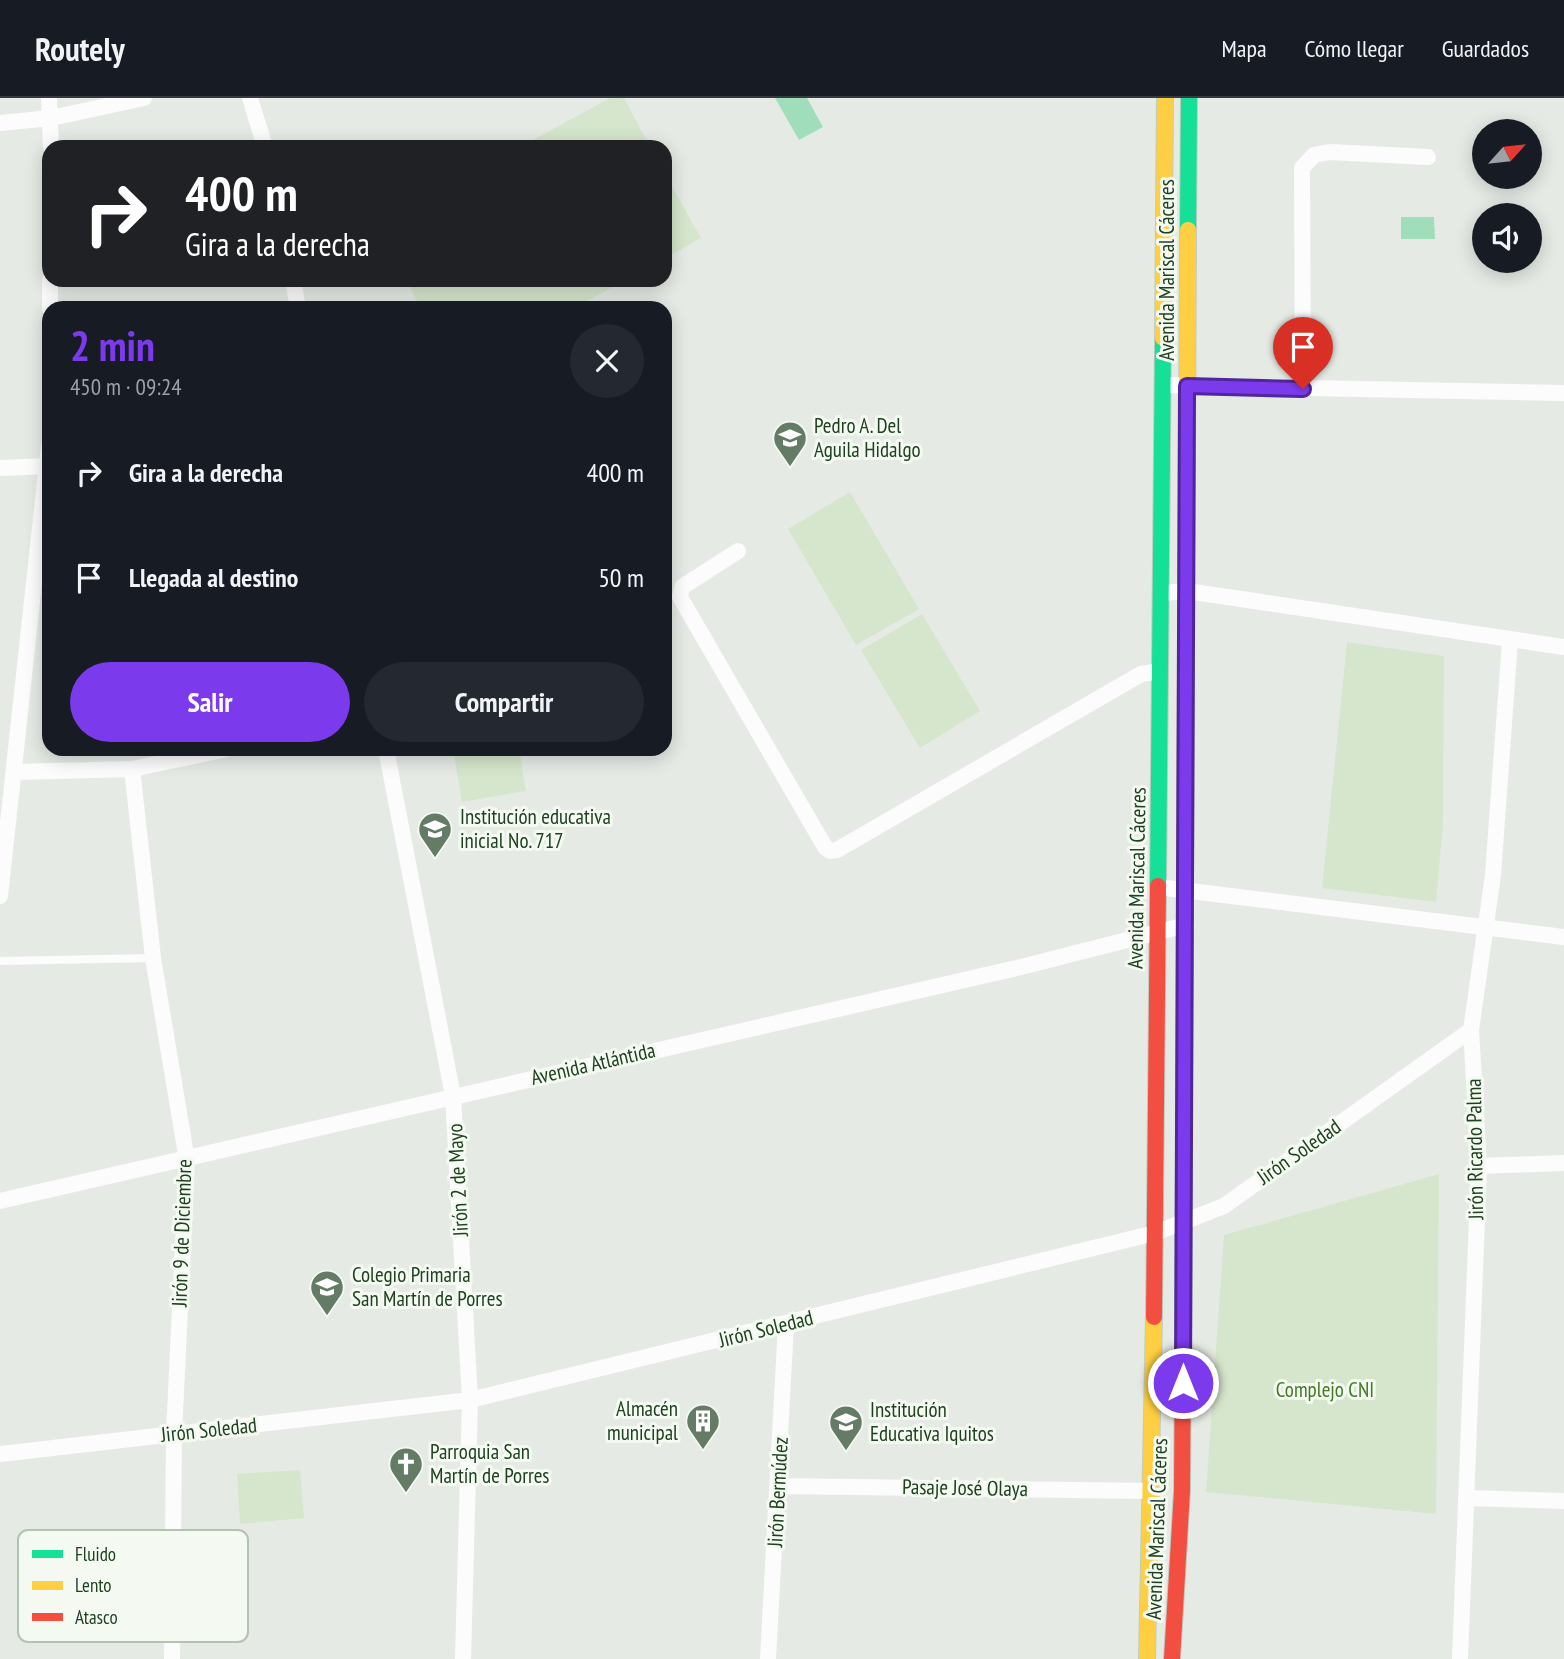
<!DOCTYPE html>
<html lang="es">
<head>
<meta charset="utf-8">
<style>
	body { margin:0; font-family:"PT Sans Narrow",sans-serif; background:#242831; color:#f1f3f6; height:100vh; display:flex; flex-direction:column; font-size:26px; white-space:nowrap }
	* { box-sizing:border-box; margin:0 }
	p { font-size:23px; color:#9ea1a6 }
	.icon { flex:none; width:38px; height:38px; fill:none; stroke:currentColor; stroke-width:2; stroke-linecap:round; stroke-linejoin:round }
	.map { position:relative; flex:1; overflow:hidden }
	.details { position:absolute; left:42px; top:203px; width:630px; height:455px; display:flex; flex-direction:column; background:#171b24; border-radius:21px; box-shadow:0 4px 18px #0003 }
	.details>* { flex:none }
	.top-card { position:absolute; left:42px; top:42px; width:630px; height:147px; border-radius:21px; box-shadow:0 4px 18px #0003; background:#202124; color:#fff; overflow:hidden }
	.needle { width:46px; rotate:63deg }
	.tools { position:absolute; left:1472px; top:21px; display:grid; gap:14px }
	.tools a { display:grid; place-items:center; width:70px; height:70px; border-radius:50%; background:#171b24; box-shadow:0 4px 18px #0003; font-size:35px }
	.pin { position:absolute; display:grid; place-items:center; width:60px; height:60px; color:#fff; margin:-72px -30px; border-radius:50% 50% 50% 0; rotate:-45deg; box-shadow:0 0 7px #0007 }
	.pin .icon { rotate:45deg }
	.me { position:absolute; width:77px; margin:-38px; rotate:0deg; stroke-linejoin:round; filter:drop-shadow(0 0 5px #0008) }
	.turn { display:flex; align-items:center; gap:24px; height:147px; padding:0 28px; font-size:32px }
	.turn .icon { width:91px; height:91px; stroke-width:2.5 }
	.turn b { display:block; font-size:49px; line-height:60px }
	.round { display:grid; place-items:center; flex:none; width:74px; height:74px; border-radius:37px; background:#242831 }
	.summary { display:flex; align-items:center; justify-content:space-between; height:119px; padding:0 28px }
	h1 { font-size:42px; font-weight:700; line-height:52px; color:#7c3aed }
	.button { display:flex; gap:14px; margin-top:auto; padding:14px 28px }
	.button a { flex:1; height:80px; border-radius:42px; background:#7c3aed; color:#fff; font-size:28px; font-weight:700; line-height:80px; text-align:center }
	.button a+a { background:#242831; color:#f1f3f6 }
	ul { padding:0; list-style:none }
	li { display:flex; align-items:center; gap:21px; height:105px; padding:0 28px }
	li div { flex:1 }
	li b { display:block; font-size:26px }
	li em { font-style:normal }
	header { display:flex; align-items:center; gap:42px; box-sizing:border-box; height:98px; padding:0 35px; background:#171b24; border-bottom:2px solid #363941 }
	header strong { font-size:33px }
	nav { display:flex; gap:38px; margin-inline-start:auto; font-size:24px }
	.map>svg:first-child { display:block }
</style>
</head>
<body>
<header>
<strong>Routely</strong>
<nav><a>Mapa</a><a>Cómo llegar</a><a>Guardados</a></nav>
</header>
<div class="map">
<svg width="1564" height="1561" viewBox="0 0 1564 1561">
	<rect width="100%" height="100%" fill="#e5ebe4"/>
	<!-- green -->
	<path fill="#d6e6cc" d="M 610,0 L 624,0 L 650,49 L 520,49 Z
		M 665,76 L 701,140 L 665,160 Z
		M 406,182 L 625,182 L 574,210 L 421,210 Z
		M 850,394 L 919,511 L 856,547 L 788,431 Z
		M 922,516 L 980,613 L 920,650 L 861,552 Z
		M 1347,544 L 1444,558 L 1443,727 L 1436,804 L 1322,790 Z
		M 453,651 L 519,651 L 526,693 L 462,704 Z
		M 1439,1076 L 1436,1416 L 1206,1394 L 1224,1137 Z
		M 300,1372 L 304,1420 L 240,1426 L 237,1376 Z"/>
	<!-- water -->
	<path fill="#a0debb" d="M 775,0 L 807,0 L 823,29 L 799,42 Z
		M 1401,119 L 1434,119 L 1435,141 L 1401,141 Z"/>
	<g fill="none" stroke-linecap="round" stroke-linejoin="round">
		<!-- fast casing -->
		<g stroke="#c1cbc0" stroke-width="18">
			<path id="fast" d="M 1188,132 L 1189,0
				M 1158,788 L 1163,240
				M 1183,1244 L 1186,552"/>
		</g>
		<!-- slow casing -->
		<g stroke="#c1cbc0" stroke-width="18">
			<path id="slow" d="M 1163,240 L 1165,0
				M 1186,552 L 1188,132
				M 1147,1561 L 1154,1219"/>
		</g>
		<!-- jam casing -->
		<g stroke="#c1cbc0" stroke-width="18">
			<path id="jam" d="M 1154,1219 L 1158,788
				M 1172,1561 L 1182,1393 L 1183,1244"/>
		</g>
		<!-- lane -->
		<path stroke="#fbfcfb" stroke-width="8" d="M 0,863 L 153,860"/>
		<!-- street -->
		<path stroke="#fbfcfb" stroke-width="16" d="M 49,0 L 51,49
			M 250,0 L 265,49
			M 0,25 L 51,20 L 144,0
			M 293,182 L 298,210
			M 50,210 L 50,182
			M 1163,287 L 1564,295
			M 1303,291 L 1302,70 L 1314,57 L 1329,54 L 1428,59
			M 0,370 L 49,368
			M 738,453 L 682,489 L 680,499 L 825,749 L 830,753 L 837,752 L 1141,576 L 1160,573
			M 1161,495 L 1187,493 L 1564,549
			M 386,651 L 453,998 L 470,1302 L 463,1561
			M 132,671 L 153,860 L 187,1062 L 174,1336 L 172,1561
			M 15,674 L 132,671 L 227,651
			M 1158,789 L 1564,839
			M 0,798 L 49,347
			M 1479,1068 L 1564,1065
			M 0,1103 L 1021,869 L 1186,827
			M 0,1356 L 470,1302 L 1155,1135 L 1224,1108 L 1471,932
			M 779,1388 L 1152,1393
			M 1467,1400 L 1564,1403
			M 768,1561 L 786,1226
			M 1460,1561 L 1479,1068 L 1471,932 L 1493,777 L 1510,543"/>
		<!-- fast -->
		<use href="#fast" stroke="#16e098" stroke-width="16"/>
		<!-- slow -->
		<use href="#slow" stroke="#ffcf43" stroke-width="16"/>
		<!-- jam -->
		<use href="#jam" stroke="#f24e42" stroke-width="16"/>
	</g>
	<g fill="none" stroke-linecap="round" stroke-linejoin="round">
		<!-- route casing -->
		<g stroke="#51269a" stroke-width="18">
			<path id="route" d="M 1183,1285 L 1187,288 L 1303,291"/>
		</g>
		<!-- route -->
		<use href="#route" stroke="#7c3aed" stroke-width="12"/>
	</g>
	<!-- icons -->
	<defs>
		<g id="school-pin" transform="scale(1.75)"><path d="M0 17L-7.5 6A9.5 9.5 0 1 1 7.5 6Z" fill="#647c65" stroke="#f4faf2"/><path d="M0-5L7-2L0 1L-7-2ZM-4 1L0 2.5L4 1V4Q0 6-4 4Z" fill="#fff"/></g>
		<g id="building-pin" transform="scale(1.75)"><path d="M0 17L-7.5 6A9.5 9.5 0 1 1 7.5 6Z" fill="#647c65" stroke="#f4faf2"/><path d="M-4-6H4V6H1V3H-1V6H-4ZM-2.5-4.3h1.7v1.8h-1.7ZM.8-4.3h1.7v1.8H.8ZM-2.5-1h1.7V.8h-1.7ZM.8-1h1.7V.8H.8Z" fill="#fff"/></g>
		<g id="church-pin" transform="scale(1.75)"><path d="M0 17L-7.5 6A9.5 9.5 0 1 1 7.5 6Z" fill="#647c65" stroke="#f4faf2"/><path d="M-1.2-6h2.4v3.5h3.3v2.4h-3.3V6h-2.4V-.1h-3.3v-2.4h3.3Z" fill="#fff"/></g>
	</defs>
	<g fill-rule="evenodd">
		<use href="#school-pin" x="790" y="340"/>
		<use href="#school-pin" x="435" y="731"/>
		<use href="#school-pin" x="327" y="1189"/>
		<use href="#building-pin" x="703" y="1323"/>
		<use href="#school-pin" x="846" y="1324"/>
		<use href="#church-pin" x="406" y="1366"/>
	</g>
	<g text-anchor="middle" stroke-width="6" stroke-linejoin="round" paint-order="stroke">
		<!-- street labels -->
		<g font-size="21" fill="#1f4120" stroke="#f4faf2">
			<text transform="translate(1167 172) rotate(-90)" y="7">Avenida Mariscal Cáceres</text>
			<text transform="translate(1137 780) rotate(-89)" y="7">Avenida Mariscal Cáceres</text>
			<text transform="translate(593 966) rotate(-13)" y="7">Avenida Atlántida</text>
			<text transform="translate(1475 1051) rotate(-91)" y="7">Jirón Ricardo Palma</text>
			<text transform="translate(1299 1054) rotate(-35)" y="7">Jirón Soledad</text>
			<text transform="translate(458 1082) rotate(-93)" y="7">Jirón 2 de Mayo</text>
			<text transform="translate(182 1135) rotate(-88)" y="7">Jirón 9 de Diciembre</text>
			<text transform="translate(766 1231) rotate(-14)" y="7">Jirón Soledad</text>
			<text transform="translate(209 1332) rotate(-6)" y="7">Jirón Soledad</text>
			<text transform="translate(965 1390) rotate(1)" y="7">Pasaje José Olaya</text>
			<text transform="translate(778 1394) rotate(-87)" y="7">Jirón Bermúdez</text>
			<text transform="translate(1157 1431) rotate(-88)" y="7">Avenida Mariscal Cáceres</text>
		</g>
		<!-- poi labels -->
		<g font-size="21" fill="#1f4120" stroke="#f4faf2" text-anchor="start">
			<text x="814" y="335">Pedro A. Del<tspan x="814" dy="24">Aguila Hidalgo</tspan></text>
			<text x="460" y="726">Institución educativa<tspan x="460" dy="24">inicial No. 717</tspan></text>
			<text x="352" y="1184">Colegio Primaria<tspan x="352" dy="24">San Martín de Porres</tspan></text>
			<text x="678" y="1318" text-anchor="end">Almacén<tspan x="678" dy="24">municipal</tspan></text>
			<text x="870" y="1319">Institución<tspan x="870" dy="24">Educativa Iquitos</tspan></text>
			<text x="430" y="1361">Parroquia San<tspan x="430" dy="24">Martín de Porres</tspan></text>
		</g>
		<!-- park labels -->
		<g font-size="21" fill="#417c25" stroke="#f4faf2">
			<text x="1325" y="1299">Complejo CNI</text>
		</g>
	</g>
	<!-- legend -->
	<rect x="18" y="1432" width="230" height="112" rx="10" fill="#f4faf2" stroke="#b4c2b3" stroke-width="2"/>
	<rect x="32" y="1452" width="31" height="8" fill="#16e098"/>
	<rect x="32" y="1483" width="31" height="9" fill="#ffcf43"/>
	<rect x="32" y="1515" width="31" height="8" fill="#f24e42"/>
	<g font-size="19" fill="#1f4120">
		<text x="75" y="1463">Fluido</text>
		<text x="75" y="1494">Lento</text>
		<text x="75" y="1526">Atasco</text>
	</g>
</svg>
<div class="tools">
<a><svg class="needle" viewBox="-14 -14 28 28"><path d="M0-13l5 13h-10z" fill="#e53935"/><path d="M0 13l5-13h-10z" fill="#9ea1a6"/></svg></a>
<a><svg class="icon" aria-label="sound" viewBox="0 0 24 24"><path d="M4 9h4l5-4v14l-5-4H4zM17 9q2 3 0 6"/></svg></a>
</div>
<div class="pin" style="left:1303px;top:291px;background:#d93025"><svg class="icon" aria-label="arrive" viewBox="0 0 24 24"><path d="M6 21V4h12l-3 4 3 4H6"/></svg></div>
<svg class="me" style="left:1183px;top:1285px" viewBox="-20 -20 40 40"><circle r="17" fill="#7c3aed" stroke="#fff" stroke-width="3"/><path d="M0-11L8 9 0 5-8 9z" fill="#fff"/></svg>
<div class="top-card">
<div class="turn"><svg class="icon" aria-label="right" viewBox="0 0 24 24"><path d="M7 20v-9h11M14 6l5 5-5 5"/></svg><div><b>400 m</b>Gira a la derecha</div></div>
</div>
<section class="details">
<div class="summary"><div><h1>2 min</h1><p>450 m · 09:24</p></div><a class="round"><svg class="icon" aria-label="close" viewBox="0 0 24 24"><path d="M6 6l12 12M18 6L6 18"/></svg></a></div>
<ul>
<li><svg class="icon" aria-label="right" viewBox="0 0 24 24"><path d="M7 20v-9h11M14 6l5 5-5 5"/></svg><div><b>Gira a la derecha</b></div><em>400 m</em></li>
<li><svg class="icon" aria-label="arrive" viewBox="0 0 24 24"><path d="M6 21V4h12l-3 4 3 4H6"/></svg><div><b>Llegada al destino</b></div><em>50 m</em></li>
</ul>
<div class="button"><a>Salir</a><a>Compartir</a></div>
</section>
</div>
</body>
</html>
